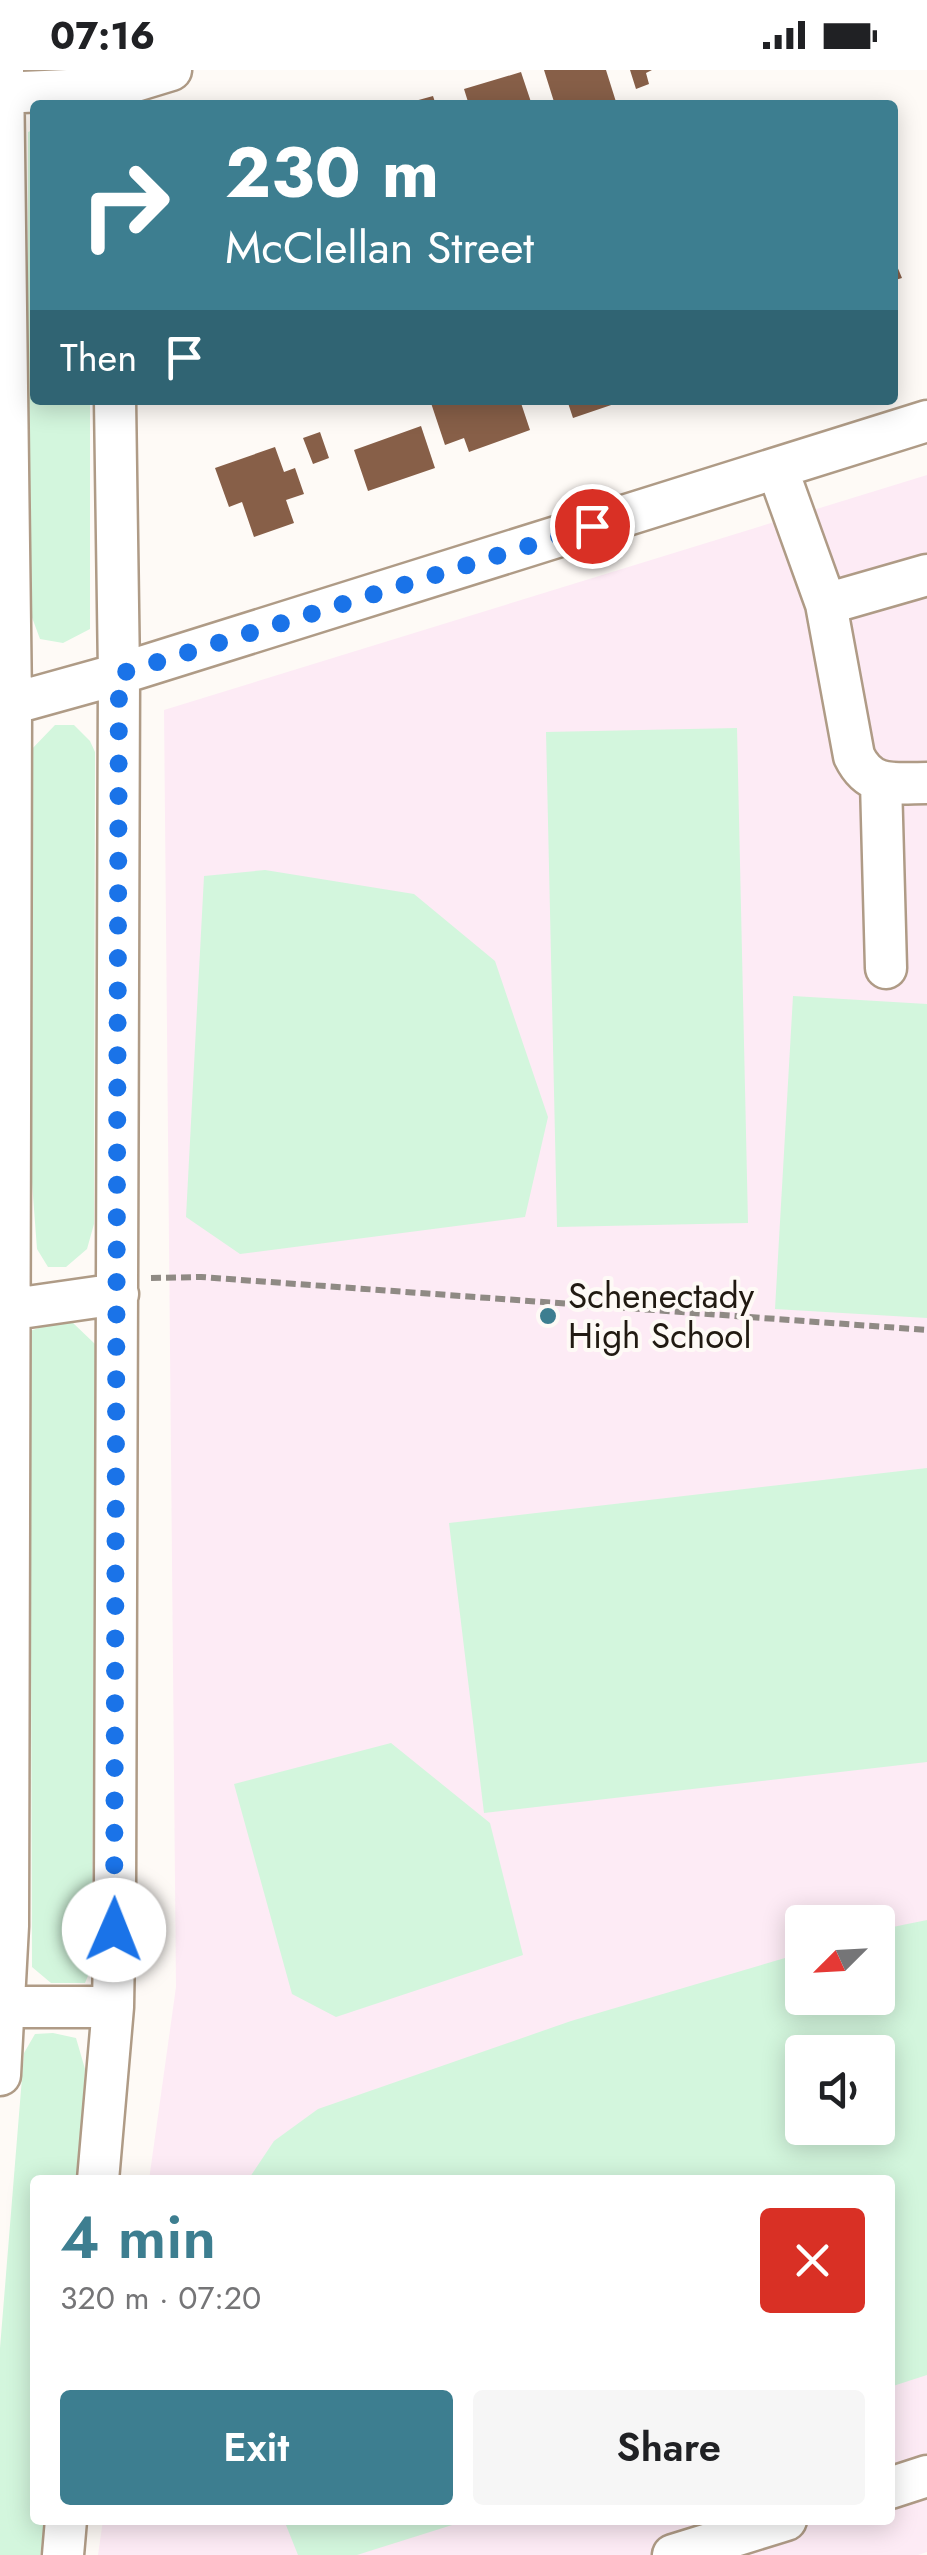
<!DOCTYPE html>
<html lang="en">
<head>
<meta charset="utf-8">
<style>
	body { margin:0; font-family:Jost,sans-serif; background:#f6f6f6; color:#202124; height:100vh; display:flex; flex-direction:column; font-size:38px; white-space:nowrap }
	* { box-sizing:border-box; margin:0 }
	p { font-size:32px; color:#757577 }
	.icon { flex:none; width:55px; height:55px; fill:none; stroke:currentColor; stroke-width:2; stroke-linecap:round; stroke-linejoin:round }
	.map { position:relative; flex:1; overflow:hidden }
	.panel { position:absolute; left:30px; top:2105px; width:865px; height:350px; display:flex; flex-direction:column; background:#fff; border-radius:10px; box-shadow:0 5px 25px #0003 }
	.panel>* { flex:none }
	.guide { position:absolute; left:30px; top:30px; width:868px; height:305px; border-radius:10px; box-shadow:0 5px 25px #0003; background:#3d7e90; color:#fff; overflow:hidden }
	.needle { width:65px; rotate:246deg }
	.buttons { position:absolute; left:785px; top:1835px; display:grid; gap:20px }
	.buttons a { display:grid; place-items:center; width:110px; height:110px; border-radius:10px; background:#fff; box-shadow:0 5px 25px #0003; font-size:50px }
	.pin { position:absolute; display:grid; place-items:center; width:85px; height:85px; color:#fff; margin:-42px; border:5px solid #fff; border-radius:50%; box-shadow:0 2px 10px #0007 }
	.me { position:absolute; width:110px; margin:-55px; rotate:1deg; stroke-linejoin:round; filter:drop-shadow(0 0 8px #0008) }
	.turn { display:flex; align-items:center; gap:35px; height:210px; padding:0 30px; font-size:45px }
	.turn .icon { width:130px; height:130px; stroke-width:2.5 }
	.turn b { display:block; font-size:70px; line-height:85px }
	.then { display:flex; align-items:center; height:95px; padding:0 30px; background:#0003; gap:20px; font-size:38px }
	.round { display:grid; place-items:center; flex:none; width:105px; height:105px; border-radius:10px; background:#f6f6f6 }
	.headline { display:flex; align-items:center; justify-content:space-between; height:170px; padding:0 30px }
	h1 { font-size:60px; font-weight:600; line-height:75px; color:#3d7e90 }
	.primary-button { display:flex; gap:20px; margin-top:auto; padding:20px 30px }
	.primary-button a { flex:1; height:115px; border-radius:10px; background:#3d7e90; color:#fff; font-size:40px; font-weight:600; line-height:115px; text-align:center }
	.primary-button a+a { background:#f6f6f6; color:#202124 }
	.status { display:flex; justify-content:space-between; align-items:center; height:70px; padding:0 50px; background:#fff; direction:ltr }
	.status svg { height:28px; fill:currentColor }
	.map>svg:first-child { display:block }
</style>
</head>
<body>
<div class="status"><b>07:16</b><svg viewBox="0 0 49 12"><path d="M0 12V9h3v3zM5 12V6h3v6zM10 12V3h3v9zM15 12V0h3v12zM26 1h20v11H26zM47 4h2v5h-2z"/></svg></div>
<div class="map">
<svg width="927" height="2485" viewBox="0 0 927 2485">
	<rect width="100%" height="100%" fill="#fefaf6"/>
	<!-- education -->
	<path fill="#fdebf5" fill-rule="evenodd" d="M 927,405 L 927,2482 L 918,2485 L 98,2485 L 103,2450 L 890,2450 L 890,2110 L 149,2110 L 176,1917 L 164,640 ZM 802,1852 L 878,1852 L 878,1928 L 802,1928 ZM 802,1982 L 878,1982 L 878,2058 L 802,2058 Z"/>
	<!-- green -->
	<path fill="#d3f6dd" fill-rule="evenodd" d="M 35,59 L 35,330 L 90,330 L 90,559 L 63,573 L 40,569 L 27,534 L 28,62 Z
		M 55,655 L 74,655 L 90,671 L 95,682 L 94,1154 L 87,1179 L 66,1197 L 48,1197 L 37,1179 L 27,1046 L 29,682 Z
		M 737,658 L 748,1153 L 557,1157 L 546,662 Z
		M 265,800 L 414,824 L 495,891 L 548,1047 L 525,1147 L 240,1184 L 186,1147 L 204,806 Z
		M 793,926 L 927,934 L 927,1248 L 775,1239 Z
		M 56,1252 L 72,1252 L 95,1274 L 92,1896 L 85,1913 L 51,1913 L 32,1897 L 30,1261 Z
		M 927,1398 L 927,1692 L 484,1743 L 449,1453 Z
		M 391,1673 L 490,1753 L 523,1885 L 336,1947 L 292,1924 L 234,1714 Z
		M 927,1850 L 927,2305 L 890,2317 L 890,2110 L 248,2110 L 274,2071 L 318,2039 L 571,1951 L 802,1883 L 802,1928 L 878,1928 L 878,1860 ZM 802,1982 L 878,1982 L 878,2058 L 802,2058 Z
		M 53,1963 L 76,1968 L 85,1999 L 78,2110 L 35,2110 L 35,2450 L 45,2450 L 40,2485 L 0,2485 L 0,2278 L 24,1983 L 35,1964 Z
		M 284,2450 L 468,2450 L 357,2485 L 298,2485 Z"/>
	<!-- building -->
	<path fill="#875f48" d="M 544,0 L 606,0 L 617,35 L 555,35 Z
		M 630,0 L 652,0 L 646,3 L 649,14 L 636,19 Z
		M 521,2 L 532,35 L 469,35 L 464,19 Z
		M 433,26 L 436,35 L 404,35 L 404,34 Z
		M 892,184 L 902,208 L 892,211 Z
		M 441,330 L 470,330 L 471,333 L 520,330 L 530,360 L 469,382 L 464,368 L 445,375 L 431,333 Z
		M 567,330 L 623,330 L 623,331 L 573,348 Z
		M 421,356 L 435,398 L 368,421 L 354,380 Z
		M 320,362 L 329,388 L 313,394 L 303,368 Z
		M 275,377 L 284,402 L 295,398 L 304,424 L 286,430 L 294,453 L 254,467 L 242,432 L 229,437 L 215,398 Z"/>
	<g fill="none" stroke-linecap="round" stroke-linejoin="round">
		<!-- minor casing -->
		<g stroke="#af9b86" stroke-width="45">
			<path id="minor" d="M 0,23 L 112,18 L 171,0
				M 777,398 L 826,534 L 854,686 C 870,719 894,713 927,713
				M 826,534 L 927,505
				M 0,637 L 119,604 L 927,351
				M 881,712 L 886,898
				M 0,1241 L 118,1224
				M 5,1937 L 113,1937
				M 0,2005 L 8,1856 L 11,634 L 3,0
				M 98,2110 L 113,1937 L 115,1821 L 119,604 L 115,330
				M 890,2418 L 927,2406
				M 63,2485 L 66,2450
				M 673,2485 L 786,2450"/>
		</g>
		<!-- path -->
		<path stroke="#8f8a84" stroke-width="6" stroke-dasharray="10 5" stroke-linecap="butt" d="M 151,1208 L 201,1207 L 927,1260"/>
		<!-- minor -->
		<use href="#minor" stroke="#fff" stroke-width="40"/>
	</g>
	<g fill="none" stroke-linecap="round" stroke-linejoin="round">
		<!-- route -->
		<path stroke="#1a73e8" stroke-width="18" stroke-dasharray="0 32.4" d="M 114,1860 L 119,604 L 592,456"/>
	</g>
	<!-- markers -->
	<circle fill="#3d7e90" stroke="#fefaf6" stroke-width="4" cx="548" cy="1246" r="10"/>
	<g text-anchor="middle" stroke-width="8" stroke-linejoin="round" paint-order="stroke">
		<!-- poi labels -->
		<g font-size="35" fill="#211a12" stroke="#fefaf6" text-anchor="start">
			<text x="568" y="1238">Schenectady<tspan x="568" dy="40">High School</tspan></text>
		</g>
	</g>
</svg>
<div class="buttons">
<a><svg class="needle" viewBox="-14 -14 28 28"><path d="M0-13l5 13h-10z" fill="#e53935"/><path d="M0 13l5-13h-10z" fill="#757577"/></svg></a>
<a><svg class="icon" aria-label="sound" viewBox="0 0 24 24"><path d="M4 9h4l5-4v14l-5-4H4zM17 9q2 3 0 6"/></svg></a>
</div>
<div class="pin" style="left:592px;top:456px;background:#d93025"><svg class="icon" aria-label="arrive" viewBox="0 0 24 24"><path d="M6 21V4h12l-3 4 3 4H6"/></svg></div>
<svg class="me" style="left:114px;top:1860px" viewBox="-20 -20 40 40"><circle r="19" fill="#fff"/><path d="M0-13L10 11 0 6-10 11z" fill="#1a73e8"/></svg>
<div class="guide">
<div class="turn"><svg class="icon" aria-label="right" viewBox="0 0 24 24"><path d="M7 20v-9h11M14 6l5 5-5 5"/></svg><div><b>230 m</b>McClellan Street</div></div>
<div class="then">Then<svg class="icon" aria-label="arrive" viewBox="0 0 24 24"><path d="M6 21V4h12l-3 4 3 4H6"/></svg></div>
</div>
<section class="panel">
<div class="headline"><div><h1>4 min</h1><p>320 m · 07:20</p></div><a class="round" style="background:#d93025;color:#fff"><svg class="icon" aria-label="close" viewBox="0 0 24 24"><path d="M6 6l12 12M18 6L6 18"/></svg></a></div>
<div class="primary-button"><a>Exit</a><a>Share</a></div>
</section>
</div>
</body>
</html>
